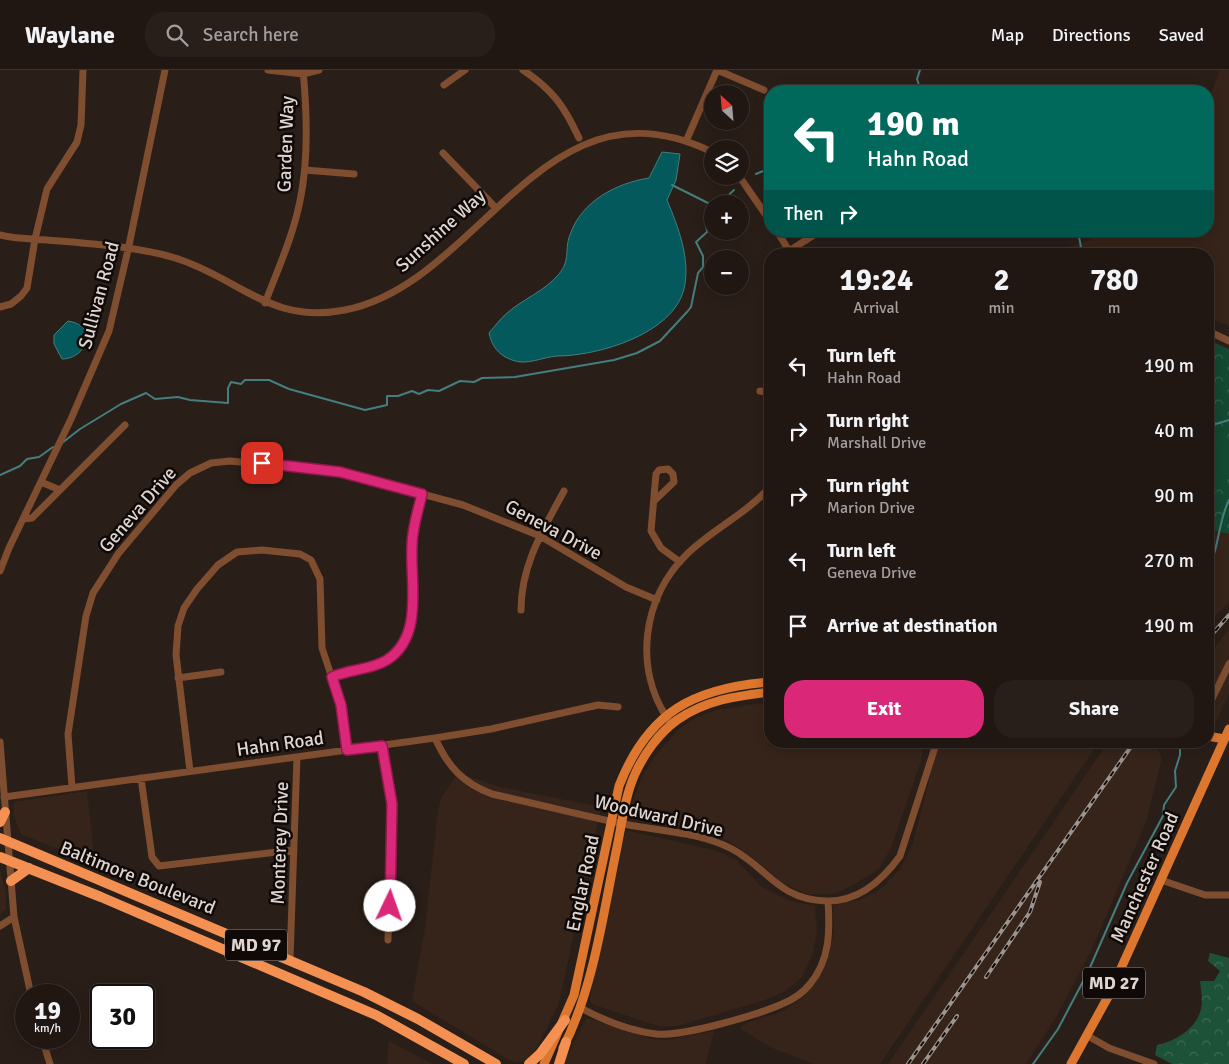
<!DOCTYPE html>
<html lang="en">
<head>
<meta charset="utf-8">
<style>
	body { margin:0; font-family:Signika,sans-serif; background:#281f1b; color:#f1f3f6; height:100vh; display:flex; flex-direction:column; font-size:19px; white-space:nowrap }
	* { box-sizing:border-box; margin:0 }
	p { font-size:16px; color:#a29f9f }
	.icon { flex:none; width:28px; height:28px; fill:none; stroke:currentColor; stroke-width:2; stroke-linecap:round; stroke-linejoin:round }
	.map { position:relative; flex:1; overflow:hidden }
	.drawer { position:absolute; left:764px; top:178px; width:450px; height:500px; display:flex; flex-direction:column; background:#201612; border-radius:20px; box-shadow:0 2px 12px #0003,0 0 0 1px #3d3532 }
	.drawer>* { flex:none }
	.guide { position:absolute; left:764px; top:15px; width:450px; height:152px; border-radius:20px; box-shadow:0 2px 12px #0003,0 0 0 1px #3d3532; background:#00695c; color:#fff; overflow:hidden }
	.needle { width:32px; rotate:334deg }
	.buttons { position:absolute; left:704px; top:15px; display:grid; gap:10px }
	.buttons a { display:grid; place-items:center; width:45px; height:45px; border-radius:50%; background:#201612; box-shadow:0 2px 12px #0003,0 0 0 1px #3d3532; font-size:25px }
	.speed { position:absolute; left:15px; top:914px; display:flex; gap:10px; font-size:25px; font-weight:700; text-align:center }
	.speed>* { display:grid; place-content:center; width:65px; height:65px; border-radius:50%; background:#201612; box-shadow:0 2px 12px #0003,0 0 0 1px #3d3532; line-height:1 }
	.speed small { font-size:12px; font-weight:400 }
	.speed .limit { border:2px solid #111; border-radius:8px; background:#fff; color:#111 }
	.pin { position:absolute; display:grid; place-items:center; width:42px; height:42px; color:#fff; margin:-21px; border-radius:10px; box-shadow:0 2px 8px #0006 }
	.me { position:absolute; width:55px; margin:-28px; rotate:3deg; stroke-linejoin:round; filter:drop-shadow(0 0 4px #0008) }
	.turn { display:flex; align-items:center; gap:18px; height:105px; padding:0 20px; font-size:22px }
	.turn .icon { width:65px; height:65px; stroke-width:2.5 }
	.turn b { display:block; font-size:35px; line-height:42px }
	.then { display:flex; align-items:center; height:48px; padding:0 20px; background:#0003; gap:10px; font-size:19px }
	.eta { display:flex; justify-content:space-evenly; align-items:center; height:85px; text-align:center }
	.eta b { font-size:30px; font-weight:700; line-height:35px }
	.primary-button { display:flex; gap:10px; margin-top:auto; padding:10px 20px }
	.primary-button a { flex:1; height:58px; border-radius:20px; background:#db2777; color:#fff; font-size:20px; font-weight:700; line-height:58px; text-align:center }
	.primary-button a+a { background:#281f1b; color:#f1f3f6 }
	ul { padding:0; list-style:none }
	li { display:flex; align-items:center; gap:15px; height:65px; padding:0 20px }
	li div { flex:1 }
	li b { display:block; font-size:19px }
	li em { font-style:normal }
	header { display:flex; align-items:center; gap:30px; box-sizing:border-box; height:70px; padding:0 25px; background:#201612; border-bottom:1px solid #3d3532 }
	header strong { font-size:24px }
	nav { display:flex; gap:28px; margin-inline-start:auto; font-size:18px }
	.search { width:350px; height:45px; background:#281f1b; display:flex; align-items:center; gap:12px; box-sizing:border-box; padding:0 18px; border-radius:20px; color:#a29f9f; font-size:19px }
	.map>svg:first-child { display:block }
</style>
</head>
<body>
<header>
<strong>Waylane</strong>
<div class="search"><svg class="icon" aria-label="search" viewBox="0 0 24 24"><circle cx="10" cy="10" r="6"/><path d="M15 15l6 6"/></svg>Search here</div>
<nav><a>Map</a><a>Directions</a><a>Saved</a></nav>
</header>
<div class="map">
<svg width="1229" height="994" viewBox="0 0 1229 994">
	<defs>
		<pattern id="forest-crowns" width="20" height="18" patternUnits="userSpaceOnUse" patternTransform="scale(1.25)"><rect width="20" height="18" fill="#1d5239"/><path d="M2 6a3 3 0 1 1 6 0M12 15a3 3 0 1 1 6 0" fill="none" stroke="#3d6a55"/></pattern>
		<pattern id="park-crowns" width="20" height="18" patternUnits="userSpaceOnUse" patternTransform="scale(1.25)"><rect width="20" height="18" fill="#124930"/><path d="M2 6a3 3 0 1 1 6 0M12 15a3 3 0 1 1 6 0" fill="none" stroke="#34624d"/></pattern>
	</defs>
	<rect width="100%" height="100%" fill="#2a1e18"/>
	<!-- built -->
	<path fill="#36241a" d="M 1220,0 L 1229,0 L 1229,256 L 1208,247 L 1208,184 L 1044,184 L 1091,170 L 1088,161 L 1208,161 L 1208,30 Z
		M 1208,459 L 1229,464 L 1229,532 L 1208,553 Z
		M 1229,559 L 1229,624 L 1214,656 L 1208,655 L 1208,586 Z
		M 770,632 L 770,671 L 924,671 L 921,691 L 891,778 L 879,799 L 853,815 L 833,824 L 807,824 L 782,813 L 747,783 L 725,769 L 628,744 L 641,709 L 654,687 L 679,659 L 697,647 L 717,640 Z
		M 939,671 L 1099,672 L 880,994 L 814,994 L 772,978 L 739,958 L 749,952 L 784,941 L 806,925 L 819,905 L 829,884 L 834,862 L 833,835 L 860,830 L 882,818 L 900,800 L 913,773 Z
		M 1109,671 L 1153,671 L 1162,688 L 1146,752 L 1092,879 L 1056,947 L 1026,994 L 888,994 Z
		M 458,703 L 500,717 L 601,737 L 559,933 L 535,981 L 526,989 L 517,993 L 509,990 L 412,931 L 425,857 L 438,741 L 441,728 Z
		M 87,721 L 95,794 L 21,764 L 13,744 L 14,732 Z
		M 629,761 L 714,780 L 735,789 L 762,817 L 790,831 L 815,836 L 817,861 L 813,883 L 802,907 L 784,922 L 765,930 L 677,956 L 661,957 L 592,934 L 590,928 L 625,763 Z
		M 0,799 L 6,824 L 6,839 L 0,844 Z
		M 587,948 L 650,969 L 668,970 L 714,961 L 706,994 L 562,994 Z
		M 389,971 L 432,994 L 387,994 Z"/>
	<!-- forest -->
	<path fill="url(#forest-crowns)" d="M 1210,883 L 1229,888 L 1229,994 L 1172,994 L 1155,985 L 1157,975 C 1176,971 1196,959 1201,939 C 1203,931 1201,919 1200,911 L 1214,911 L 1220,901 L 1208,891 Z"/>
	<!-- park -->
	<path fill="url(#park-crowns)" d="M 1208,270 L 1229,279 L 1229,464 L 1208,459 Z"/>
	<!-- garden -->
	<path fill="#124930" d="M 1208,368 L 1229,371 L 1229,399 L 1214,425 L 1208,426 Z"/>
	<!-- water -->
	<path fill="#03595b" stroke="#457e7e" d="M 662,82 L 680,84 L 676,110 L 667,130 C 678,157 691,189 684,219 C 673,264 598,286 557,286 C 543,287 526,296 512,290 C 498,285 492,276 489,263 C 495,256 500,249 507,243 C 523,229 545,221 559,204 C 571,189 564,180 570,165 C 581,131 617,113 649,108 Z
		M 68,251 C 100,256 86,289 62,289 L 54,274 L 54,265 Z"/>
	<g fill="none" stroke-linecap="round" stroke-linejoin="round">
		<!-- stream -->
		<path stroke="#457e7e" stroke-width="2" d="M 919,15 L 917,9 L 920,0
			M 899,21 L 919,15 L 922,21
			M 756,104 L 770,98
			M 672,115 L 712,135
			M 719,134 L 734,120
			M 1064,184 L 1071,181 L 1082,183 L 1078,161
			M 1208,350 L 1216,354 L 1229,350
			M 62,373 L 80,359 L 121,334 L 146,323 L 155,329 L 178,327 L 190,330 L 228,333 L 228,318 L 231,312 L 241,314 L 245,310 L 269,310 L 289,319 L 365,340 L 387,335 L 387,326 L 398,326 L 412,321 L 419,324 L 428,320 L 439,321 L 460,311 L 474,312 L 482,308 L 515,307 L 614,290 L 637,283 L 660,271 L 687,242 L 691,237 L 698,203 L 703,197 L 703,186 L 696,172 L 707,162 L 706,153 L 712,148
			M 0,405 L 20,396 L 27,389 L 39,387 L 53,377
			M 1208,497 C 1219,481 1218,451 1229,430
			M 1033,994 L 1058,959 L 1088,902 L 1127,813 L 1163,746 L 1164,735 L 1176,717 L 1175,701 L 1180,685 L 1180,672"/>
		<!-- minor -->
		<path stroke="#7f4d2f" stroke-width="7" d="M 268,0 L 303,4 L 319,0
			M 523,0 C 553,20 564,36 579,68
			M 717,0 L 764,20
			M 444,15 L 465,0
			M 687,69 L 717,0
			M 443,83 L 493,135
			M 305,100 L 354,104
			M 739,106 L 770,151
			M 777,161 L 791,184
			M 0,165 C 16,169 32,169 47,170 C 86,173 145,177 181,190 C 242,211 272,254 345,240 C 482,213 543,0 712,82
			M 789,181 L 820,161
			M 265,233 C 278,199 293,166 300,131 C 309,89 307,42 303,0
			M 0,237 L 11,234 L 21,226 L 27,218 L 35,169 L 47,119 L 77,72 L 81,55 L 83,0
			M 1208,261 L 1229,271
			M 760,321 L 770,323
			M 41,412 L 60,420
			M 654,431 L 674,412 L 673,404 L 668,399 L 659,400 L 656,404 L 651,461 L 661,478 L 680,492
			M 23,449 L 32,448 L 125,355
			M 0,501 L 9,478 L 71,349 L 109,261 L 128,180 L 165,0
			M 521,540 C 521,495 543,460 564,421
			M 332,607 C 350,600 371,600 387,590 C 424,566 410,513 412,476 C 412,458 418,441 422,424
			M 178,608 L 221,602
			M 1208,637 L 1229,594
			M 669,651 C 633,599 642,528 687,484 C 713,459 746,444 770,417
			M 435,668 C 448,697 463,713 492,724 C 538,734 583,746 629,755 C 662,761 702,763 732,779 C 768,798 777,829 826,831 C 858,832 882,811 900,786 L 937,671
			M 0,672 L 14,847 L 31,925
			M 382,676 L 392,734 L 388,870
			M 190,701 L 176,585 L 178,556 L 184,538 L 197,519 L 218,495 L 237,482 L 262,480 L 300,484 L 311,490 L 320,509 L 322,578 L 341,635 L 347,680
			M 141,708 L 152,787 L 159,796 L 294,780
			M 72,717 L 68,664 L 86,546 L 93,523 L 118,484 L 176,415 L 190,403 L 211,393 L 230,391 L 340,402 L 463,435 L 540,466 L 626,517 L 657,530
			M 4,727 L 435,668 L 491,659 L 598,635 L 618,637
			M 1161,810 L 1205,825 L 1229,825
			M 0,856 L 14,847
			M 290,889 L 297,687
			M 581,938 C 603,950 631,961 656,964 C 682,967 757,945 782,934 C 792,930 803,923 810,914 C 830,890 830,861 828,831
			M 1088,966 L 1109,978 L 1154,994
			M 42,968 L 50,994"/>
		<!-- major -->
		<path stroke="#dd762f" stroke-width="9" d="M 1208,666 L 1224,669
			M 563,978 C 594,917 603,844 617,777 C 622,753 625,726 635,704 C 644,684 659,663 677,650 C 706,630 736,626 770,622
			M 544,994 L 574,925 L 619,716 C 648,642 693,618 770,612
			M 1071,994 L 1109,925 L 1229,659"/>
		<!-- highway -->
		<path stroke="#f39052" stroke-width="10" d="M 0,752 L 5,742
			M 0,768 L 364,922 L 418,949 L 496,994
			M 0,787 L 101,827 L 376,945 L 464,994
			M 11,811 L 29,798
			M 529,994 L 540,984 L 565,950
			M 559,994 L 566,972"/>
		<!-- rail casing -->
		<g stroke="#9e948f" stroke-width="4">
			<path id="rail" d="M 1208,569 L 1229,545
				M 986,907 L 1030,842 L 1040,812
				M 908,994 L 1135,671
				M 923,994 L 957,946"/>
		</g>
		<!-- rail -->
		<use href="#rail" stroke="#0f0907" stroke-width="2" stroke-dasharray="5.5" stroke-linecap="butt"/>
	</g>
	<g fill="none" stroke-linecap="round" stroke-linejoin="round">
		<!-- route casing -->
		<g stroke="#8e194d" stroke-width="12">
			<path id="route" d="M 262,393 L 340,402 L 422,424 C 418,441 412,458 412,476 C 410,513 424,566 387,590 C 371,600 350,599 332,607 L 341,635 L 347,680 L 382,676 L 392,734 L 390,836"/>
		</g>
		<!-- route -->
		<use href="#route" stroke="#db2777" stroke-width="9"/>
	</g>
	<g text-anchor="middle" stroke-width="5" stroke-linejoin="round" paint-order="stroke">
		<!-- shield labels -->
		<g fill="#0f0907" stroke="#a09894" stroke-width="1">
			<rect x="225" y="859.5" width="62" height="31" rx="4"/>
			<rect x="1083" y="897.5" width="62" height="31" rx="4"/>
		</g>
		<g font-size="18" font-weight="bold" fill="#ded5d0">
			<text x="256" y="881">MD 97</text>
			<text x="1114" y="919">MD 27</text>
		</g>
		<!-- street labels -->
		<g font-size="19" fill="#ded5d0" stroke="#0f0907">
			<text transform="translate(285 74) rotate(-88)" y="7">Garden Way</text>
			<text transform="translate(440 160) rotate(-42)" y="7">Sunshine Way</text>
			<text transform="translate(98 225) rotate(-75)" y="7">Sullivan Road</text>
			<text transform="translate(137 439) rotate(-49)" y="7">Geneva Drive</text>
			<text transform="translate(554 459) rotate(28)" y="7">Geneva Drive</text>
			<text transform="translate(280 673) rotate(-8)" y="7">Hahn Road</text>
			<text transform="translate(659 745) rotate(13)" y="7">Woodward Drive</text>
			<text transform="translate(279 773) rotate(-88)" y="7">Monterey Drive</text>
			<text transform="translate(138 807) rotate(22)" y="7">Baltimore Boulevard</text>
			<text transform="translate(1144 807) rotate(-66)" y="7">Manchester Road</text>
			<text transform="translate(582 813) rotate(-78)" y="7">Englar Road</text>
		</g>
	</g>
</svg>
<div class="buttons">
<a><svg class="needle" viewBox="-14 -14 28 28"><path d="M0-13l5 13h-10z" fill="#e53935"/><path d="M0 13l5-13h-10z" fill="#a29f9f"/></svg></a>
<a><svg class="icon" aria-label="layers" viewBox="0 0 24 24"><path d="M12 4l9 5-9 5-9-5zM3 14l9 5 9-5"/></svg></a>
<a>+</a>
<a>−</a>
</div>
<div class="speed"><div>19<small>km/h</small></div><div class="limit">30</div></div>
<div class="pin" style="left:262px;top:393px;background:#d93025"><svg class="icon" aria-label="arrive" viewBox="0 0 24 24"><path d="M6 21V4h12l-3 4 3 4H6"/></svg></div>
<svg class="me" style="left:390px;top:836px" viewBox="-20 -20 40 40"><circle r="19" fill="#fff"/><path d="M0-13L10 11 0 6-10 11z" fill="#db2777"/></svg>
<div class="guide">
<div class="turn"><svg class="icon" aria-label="left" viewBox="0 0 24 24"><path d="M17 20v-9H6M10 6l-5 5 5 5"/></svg><div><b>190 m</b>Hahn Road</div></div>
<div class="then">Then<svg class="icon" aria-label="right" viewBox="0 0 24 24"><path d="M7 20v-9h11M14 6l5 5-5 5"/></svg></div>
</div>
<section class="drawer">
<div class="eta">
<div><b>19:24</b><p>Arrival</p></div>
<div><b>2</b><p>min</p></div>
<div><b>780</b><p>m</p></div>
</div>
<ul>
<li><svg class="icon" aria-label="left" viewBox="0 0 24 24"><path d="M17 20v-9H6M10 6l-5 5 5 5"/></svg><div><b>Turn left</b><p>Hahn Road</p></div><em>190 m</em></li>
<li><svg class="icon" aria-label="right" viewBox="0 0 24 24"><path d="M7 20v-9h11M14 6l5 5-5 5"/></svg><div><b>Turn right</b><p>Marshall Drive</p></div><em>40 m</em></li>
<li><svg class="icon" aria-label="right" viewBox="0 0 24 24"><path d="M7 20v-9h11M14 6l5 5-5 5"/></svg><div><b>Turn right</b><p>Marion Drive</p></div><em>90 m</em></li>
<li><svg class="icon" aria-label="left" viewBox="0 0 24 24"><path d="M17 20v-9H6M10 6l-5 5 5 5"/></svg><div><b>Turn left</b><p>Geneva Drive</p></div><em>270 m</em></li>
<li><svg class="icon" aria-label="arrive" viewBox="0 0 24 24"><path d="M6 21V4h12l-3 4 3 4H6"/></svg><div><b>Arrive at destination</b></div><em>190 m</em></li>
</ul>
<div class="primary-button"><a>Exit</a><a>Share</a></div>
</section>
</div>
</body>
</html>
